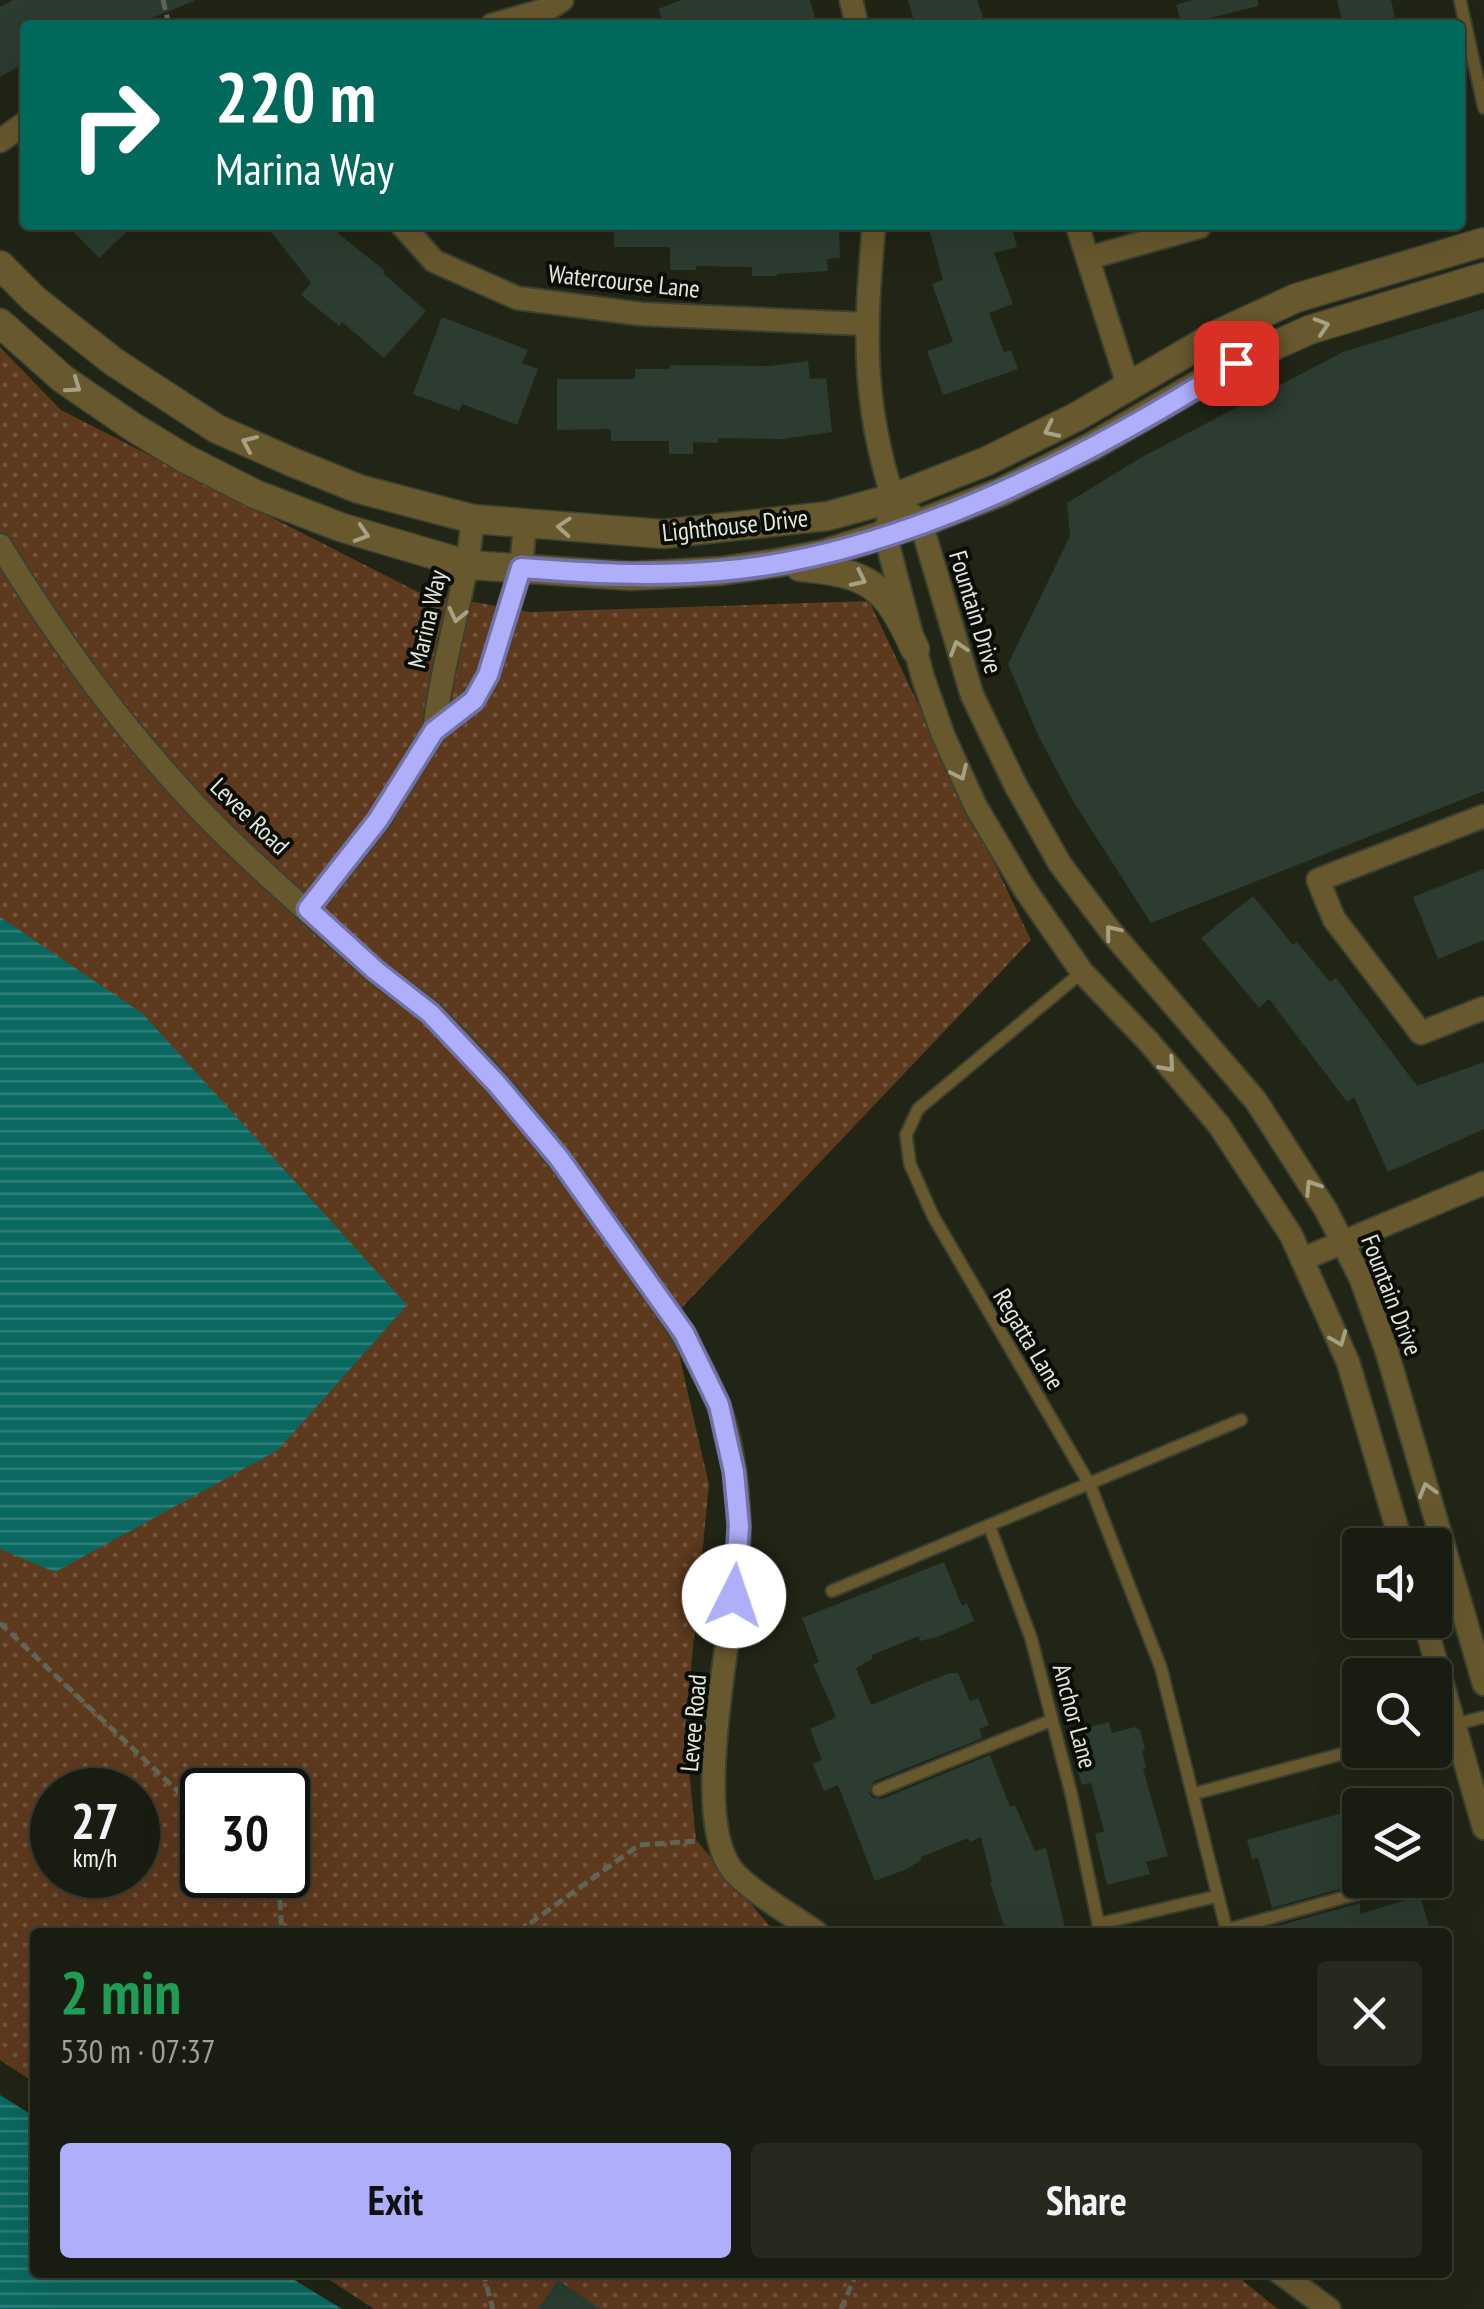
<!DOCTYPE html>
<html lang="en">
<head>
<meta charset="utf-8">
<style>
	body { margin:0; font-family:"PT Sans Narrow",sans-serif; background:#26291e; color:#f1f3f6; height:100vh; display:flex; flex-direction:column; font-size:38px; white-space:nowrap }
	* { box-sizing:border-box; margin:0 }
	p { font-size:32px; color:#9fa19f }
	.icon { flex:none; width:55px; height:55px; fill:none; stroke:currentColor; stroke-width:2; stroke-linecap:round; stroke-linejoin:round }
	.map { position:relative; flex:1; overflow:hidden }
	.drawer { position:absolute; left:30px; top:1928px; width:1422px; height:350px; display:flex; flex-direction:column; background:#191c10; border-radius:10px; box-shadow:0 10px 40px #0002,0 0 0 2px #373a30 }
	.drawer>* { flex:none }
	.hud { position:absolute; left:20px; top:20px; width:1445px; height:210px; border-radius:10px; box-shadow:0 10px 40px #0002,0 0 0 2px #373a30; background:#00695c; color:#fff; overflow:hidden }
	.buttons { position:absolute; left:1342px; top:1528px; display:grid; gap:20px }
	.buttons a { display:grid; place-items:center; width:110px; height:110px; border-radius:10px; background:#191c10; box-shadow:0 10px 40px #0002,0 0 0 2px #373a30; font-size:50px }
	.speed { position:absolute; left:30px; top:1768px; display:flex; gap:20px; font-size:50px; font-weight:700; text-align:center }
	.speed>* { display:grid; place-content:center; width:130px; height:130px; border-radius:50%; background:#191c10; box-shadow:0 10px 40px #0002,0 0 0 2px #373a30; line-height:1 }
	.speed small { font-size:25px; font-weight:400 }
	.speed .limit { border:5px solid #111; border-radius:15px; background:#fff; color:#111 }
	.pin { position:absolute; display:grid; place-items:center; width:85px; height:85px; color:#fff; margin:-42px; border-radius:20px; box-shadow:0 5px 15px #0006 }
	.me { position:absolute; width:110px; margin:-55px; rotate:4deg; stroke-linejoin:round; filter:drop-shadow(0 0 8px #0008) }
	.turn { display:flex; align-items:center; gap:35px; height:210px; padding:0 30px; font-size:45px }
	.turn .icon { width:130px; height:130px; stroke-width:2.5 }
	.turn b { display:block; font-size:70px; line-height:85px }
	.round { display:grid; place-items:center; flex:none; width:105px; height:105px; border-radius:10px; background:#26291e }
	.overview { display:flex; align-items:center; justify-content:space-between; height:170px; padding:0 30px }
	h1 { font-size:60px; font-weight:600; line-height:75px; color:#1e9e55 }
	.button { display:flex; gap:20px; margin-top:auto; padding:20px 30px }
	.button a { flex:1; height:115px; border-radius:10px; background:#aeaefb; color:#111; font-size:40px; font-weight:600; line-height:115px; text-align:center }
	.button a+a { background:#26291e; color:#f1f3f6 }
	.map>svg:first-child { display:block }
</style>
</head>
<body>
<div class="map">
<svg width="1484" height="2309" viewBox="0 0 1484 2309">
	<defs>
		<pattern id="park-dots" width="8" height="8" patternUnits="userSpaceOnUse" patternTransform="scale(2.5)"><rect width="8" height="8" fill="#5d391e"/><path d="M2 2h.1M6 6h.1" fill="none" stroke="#74563e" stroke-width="1.8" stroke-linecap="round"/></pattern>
		<pattern id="water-rules" width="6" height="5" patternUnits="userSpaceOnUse" patternTransform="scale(2.5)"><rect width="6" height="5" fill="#0a6860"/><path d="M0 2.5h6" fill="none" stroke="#2e7e76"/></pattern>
	</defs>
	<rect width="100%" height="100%" fill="#212515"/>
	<!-- park -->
	<path fill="url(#park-dots)" fill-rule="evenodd" d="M 0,347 L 61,410 L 418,592 L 530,612 L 869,601 L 1031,940 L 671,1319 L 709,1485 L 685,1729 L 696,1840 L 769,1925 L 779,1932 L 35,1932 L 35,2083 L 0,2060 ZM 52,1790 L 138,1790 L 138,1875 L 52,1875 ZM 202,1790 L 288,1790 L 288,1875 L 202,1875 Z
		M 1232,2272 L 1278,2309 L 374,2309 L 319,2273 Z"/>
	<!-- water -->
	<path fill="url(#water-rules)" d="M 0,917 L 143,1014 L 407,1305 L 278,1450 L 55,1572 L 0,1549 Z
		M 0,2095 L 35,2117 L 35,2272 L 283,2273 L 342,2309 L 0,2309 Z"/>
	<!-- building -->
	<path fill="#2c3c30" d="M 13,0 L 194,0 L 194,1 L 134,25 L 124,25 L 121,19 L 106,25 L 25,25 L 25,63 L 0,77 L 0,7 Z
		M 681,0 L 810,0 L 817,25 L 664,25 L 658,9 Z
		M 908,0 L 977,0 L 986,25 L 915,25 Z
		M 1192,0 L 1258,0 L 1258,6 L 1182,25 L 1176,5 Z
		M 1337,0 L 1391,0 L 1395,17 L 1379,20 L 1381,25 L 1343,25 Z
		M 67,225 L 134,225 L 99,258 Z
		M 266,225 L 328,225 L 385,271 L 383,273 L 426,311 L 384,358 L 342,322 L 339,326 L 301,295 L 311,283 Z
		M 614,225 L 839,225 L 840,258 L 827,259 L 828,271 L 777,274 L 777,276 L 752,276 L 752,267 L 696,266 L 696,270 L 670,270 L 670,247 L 614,247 Z
		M 928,225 L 1011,225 L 1017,247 L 994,253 L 1013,304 L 989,313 L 1004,352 L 1011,350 L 1018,369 L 943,395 L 927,351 L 953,342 L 932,284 L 943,280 Z
		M 1484,309 L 1484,791 L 1151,923 L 1073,801 L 1038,735 L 1008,664 L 1070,536 L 1067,503 L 1142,457 L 1343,352 Z
		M 442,317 L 528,350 L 522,363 L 538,369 L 517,425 L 462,404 L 459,411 L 413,394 Z
		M 808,361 L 810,379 L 826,378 L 832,432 L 782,439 L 718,438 L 718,443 L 693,442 L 693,454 L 669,454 L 669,441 L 611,441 L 611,429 L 557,430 L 557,379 L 635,379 L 635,369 L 670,369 L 670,365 L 769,366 Z
		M 1484,869 L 1484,940 L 1438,959 L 1413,897 Z
		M 1253,896 L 1293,945 L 1297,942 L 1330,982 L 1336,978 L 1417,1086 L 1484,1062 L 1484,1129 L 1388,1172 L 1354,1097 L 1347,1102 L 1269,999 L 1259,1008 L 1201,938 Z
		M 944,1562 L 962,1606 L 967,1603 L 974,1621 L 937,1637 L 920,1641 L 919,1636 L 872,1655 L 872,1659 L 856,1668 L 871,1705 L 949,1673 L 958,1673 L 970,1701 L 978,1698 L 989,1725 L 979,1729 L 983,1738 L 874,1781 L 869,1793 L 873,1798 L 882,1799 L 990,1755 L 1010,1807 L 1015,1805 L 1035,1851 L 1046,1848 L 1066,1932 L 1006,1932 L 990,1882 L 992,1882 L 981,1837 L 970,1842 L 968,1838 L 921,1857 L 921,1860 L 907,1869 L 875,1881 L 838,1785 L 824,1791 L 813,1764 L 822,1760 L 810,1729 L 836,1717 L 813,1664 L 819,1662 L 802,1618 Z
		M 1109,1722 L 1112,1733 L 1135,1727 L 1140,1730 L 1145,1748 L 1142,1752 L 1146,1767 L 1143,1769 L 1168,1856 L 1146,1862 L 1150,1874 L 1107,1885 L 1095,1834 L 1104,1831 L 1091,1783 L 1082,1785 L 1066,1733 Z
		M 1360,1808 L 1360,1883 L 1272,1908 L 1258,1858 L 1252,1860 L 1247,1840 Z
		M 1420,1896 L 1431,1932 L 1279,1932 L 1277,1926 L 1360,1903 L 1360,1914 Z
		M 558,2280 L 600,2309 L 538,2309 Z"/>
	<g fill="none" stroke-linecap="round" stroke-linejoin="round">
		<!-- service casing -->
		<g stroke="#3c4031" stroke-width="15">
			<path id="service" d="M 1460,0 L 1484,108
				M 1082,972 L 918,1109 L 906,1135 L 910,1164 L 933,1216 L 1090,1485 L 1161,1668 L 1227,1932
				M 989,1525 L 1031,1638 L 1072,1797 L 1100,1932
				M 832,1591 L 1241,1420
				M 1435,1729 L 1484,1717
				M 878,1790 L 1052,1720
				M 1193,1794 L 1360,1749
				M 1098,1924 L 1218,1896
				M 1226,1930 L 1407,1880"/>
		</g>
		<!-- minor casing -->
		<g stroke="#3c4031" stroke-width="26">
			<path id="minor" d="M 851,0 L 857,25
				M 492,25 L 548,9 L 562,0
				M 0,141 L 25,123
				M 402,225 L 434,261 L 517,298 L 641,314 L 865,324
				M 874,225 C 865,326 861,399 893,498
				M 1077,225 L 1129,388
				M 1088,258 L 1199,227
				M 893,498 L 921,523 L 972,695 L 1016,786 L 1060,864 L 1112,933 L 1256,1101 L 1326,1210 L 1342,1241 L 1361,1279 L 1387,1352 L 1484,1684
				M 893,498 L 885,534 L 923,678 L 943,735 L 976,807 L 1024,888 L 1082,972 L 1148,1041 L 1219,1125 L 1291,1235 L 1348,1362 L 1402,1545
				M 0,545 C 58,640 125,731 201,811 C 252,864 316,919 372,968 C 391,984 414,998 433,1015 C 501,1081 558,1156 613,1233 C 652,1288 689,1337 716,1399 C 732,1436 738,1486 739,1525 C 741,1605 685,1813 733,1871 C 750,1891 793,1916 816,1932
				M 434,731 C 442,659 466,591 473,519
				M 1484,816 L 1318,880 L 1334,919 L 1421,1033 L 1484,1008
				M 308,909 L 379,820 L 434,731 L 474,700 L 488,675 L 521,568 L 525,524
				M 1303,1259 L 1484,1183
				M 1424,1620 L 1484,1828
				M 1279,2272 L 1329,2309"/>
		</g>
		<!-- tertiary casing -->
		<g stroke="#3c4031" stroke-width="31">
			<path id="tertiary" d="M 0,265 L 35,300 L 114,362 L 217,429 L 292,462 L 359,489 L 473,519 L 663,534 L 828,516 L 893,498 L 987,461 L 1076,417 L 1220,333 L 1296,298 L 1484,242
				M 0,323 L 63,379 L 133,427 L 184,458 L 255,494 L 340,527 L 469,565 L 631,576 L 721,571 L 777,563 L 823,554 L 921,523 L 1001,492 L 1091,447 L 1236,363 L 1309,330 L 1484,277
				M 800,567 C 870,573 886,585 915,649"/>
		</g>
		<!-- path -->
		<path stroke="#616556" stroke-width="5" stroke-dasharray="10 5" stroke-linecap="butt" d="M 163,0 L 169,25
			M 0,1623 L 202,1814
			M 267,1875 L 279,1887 L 282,1932
			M 518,1932 L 639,1845 L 697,1841
			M 483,2272 L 493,2309
			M 841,2309 L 857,2272"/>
		<!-- service -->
		<use href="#service" stroke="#68582e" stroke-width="11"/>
		<!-- minor -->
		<use href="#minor" stroke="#68582e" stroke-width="22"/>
		<!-- tertiary -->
		<use href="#tertiary" stroke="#68582e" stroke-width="28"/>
	</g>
	<!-- one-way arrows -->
	<defs><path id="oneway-chevron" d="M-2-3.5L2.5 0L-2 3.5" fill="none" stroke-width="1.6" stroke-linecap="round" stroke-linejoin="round" transform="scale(2.5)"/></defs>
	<g stroke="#a6a085">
		<use href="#oneway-chevron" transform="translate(1322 326) rotate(-18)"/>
		<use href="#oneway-chevron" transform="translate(74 386) rotate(35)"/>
		<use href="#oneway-chevron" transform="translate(1051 430) rotate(154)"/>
		<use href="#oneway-chevron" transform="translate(249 443) rotate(-156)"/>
		<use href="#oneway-chevron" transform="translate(564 527) rotate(-176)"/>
		<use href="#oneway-chevron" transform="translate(362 534) rotate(17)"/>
		<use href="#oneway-chevron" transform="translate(859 579) rotate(26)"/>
		<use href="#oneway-chevron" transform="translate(457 615) rotate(103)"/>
		<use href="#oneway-chevron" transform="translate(958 648) rotate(-107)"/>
		<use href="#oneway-chevron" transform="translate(960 773) rotate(65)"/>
		<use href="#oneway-chevron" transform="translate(1112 932) rotate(-129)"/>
		<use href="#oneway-chevron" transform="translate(1168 1065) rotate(49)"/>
		<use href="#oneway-chevron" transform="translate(1312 1187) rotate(-123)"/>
		<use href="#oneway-chevron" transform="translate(1339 1339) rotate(68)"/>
		<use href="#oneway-chevron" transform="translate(1427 1490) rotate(-106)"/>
	</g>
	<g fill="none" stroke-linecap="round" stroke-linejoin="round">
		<!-- route casing -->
		<g stroke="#7171a3" stroke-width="25">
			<path id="route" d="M 734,1596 L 739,1526 L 734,1472 L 719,1405 L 684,1333 L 559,1158 L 497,1084 L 430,1013 L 375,970 L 308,909 L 378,820 L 434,731 L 474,700 L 488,675 L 521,568 C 587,573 652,577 719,571 C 898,557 1087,458 1236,363"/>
		</g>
		<!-- route -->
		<use href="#route" stroke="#aeaefb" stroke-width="18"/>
	</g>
	<g text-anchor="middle" stroke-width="8" stroke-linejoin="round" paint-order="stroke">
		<!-- street labels -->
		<g font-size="25" fill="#e3e7dc" stroke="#0b0d07">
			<text transform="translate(624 281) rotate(6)" y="9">Watercourse Lane</text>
			<text transform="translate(735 525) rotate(-6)" y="9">Lighthouse Drive</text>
			<text transform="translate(976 612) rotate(73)" y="9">Fountain Drive</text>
			<text transform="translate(427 619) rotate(-77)" y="9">Marina Way</text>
			<text transform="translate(250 816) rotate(44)" y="9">Levee Road</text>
			<text transform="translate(1392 1295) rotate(69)" y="9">Fountain Drive</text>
			<text transform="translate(1029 1339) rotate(59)" y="9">Regatta Lane</text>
			<text transform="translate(1075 1716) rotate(75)" y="9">Anchor Lane</text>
			<text transform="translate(693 1723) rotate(-85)" y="9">Levee Road</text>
		</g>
	</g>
</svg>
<div class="buttons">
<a><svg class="icon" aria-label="sound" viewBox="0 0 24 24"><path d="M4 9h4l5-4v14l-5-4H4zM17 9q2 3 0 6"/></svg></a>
<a><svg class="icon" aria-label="search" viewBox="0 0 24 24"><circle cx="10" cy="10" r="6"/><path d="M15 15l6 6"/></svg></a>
<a><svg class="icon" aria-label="layers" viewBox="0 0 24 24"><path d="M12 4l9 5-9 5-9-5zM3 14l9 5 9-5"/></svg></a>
</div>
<div class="speed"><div>27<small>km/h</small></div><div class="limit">30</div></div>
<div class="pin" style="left:1236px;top:363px;background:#d93025"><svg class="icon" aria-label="arrive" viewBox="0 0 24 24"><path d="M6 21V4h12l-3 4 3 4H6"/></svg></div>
<svg class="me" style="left:734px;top:1596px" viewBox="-20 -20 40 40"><circle r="19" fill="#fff"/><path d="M0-13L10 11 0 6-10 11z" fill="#aeaefb"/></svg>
<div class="hud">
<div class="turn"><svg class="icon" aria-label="right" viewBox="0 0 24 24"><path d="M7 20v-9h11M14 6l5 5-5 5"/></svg><div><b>220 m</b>Marina Way</div></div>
</div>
<section class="drawer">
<div class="overview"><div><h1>2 min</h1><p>530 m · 07:37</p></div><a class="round"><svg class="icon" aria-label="close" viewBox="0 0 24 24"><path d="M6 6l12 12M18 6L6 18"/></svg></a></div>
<div class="button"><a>Exit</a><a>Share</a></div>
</section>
</div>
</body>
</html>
